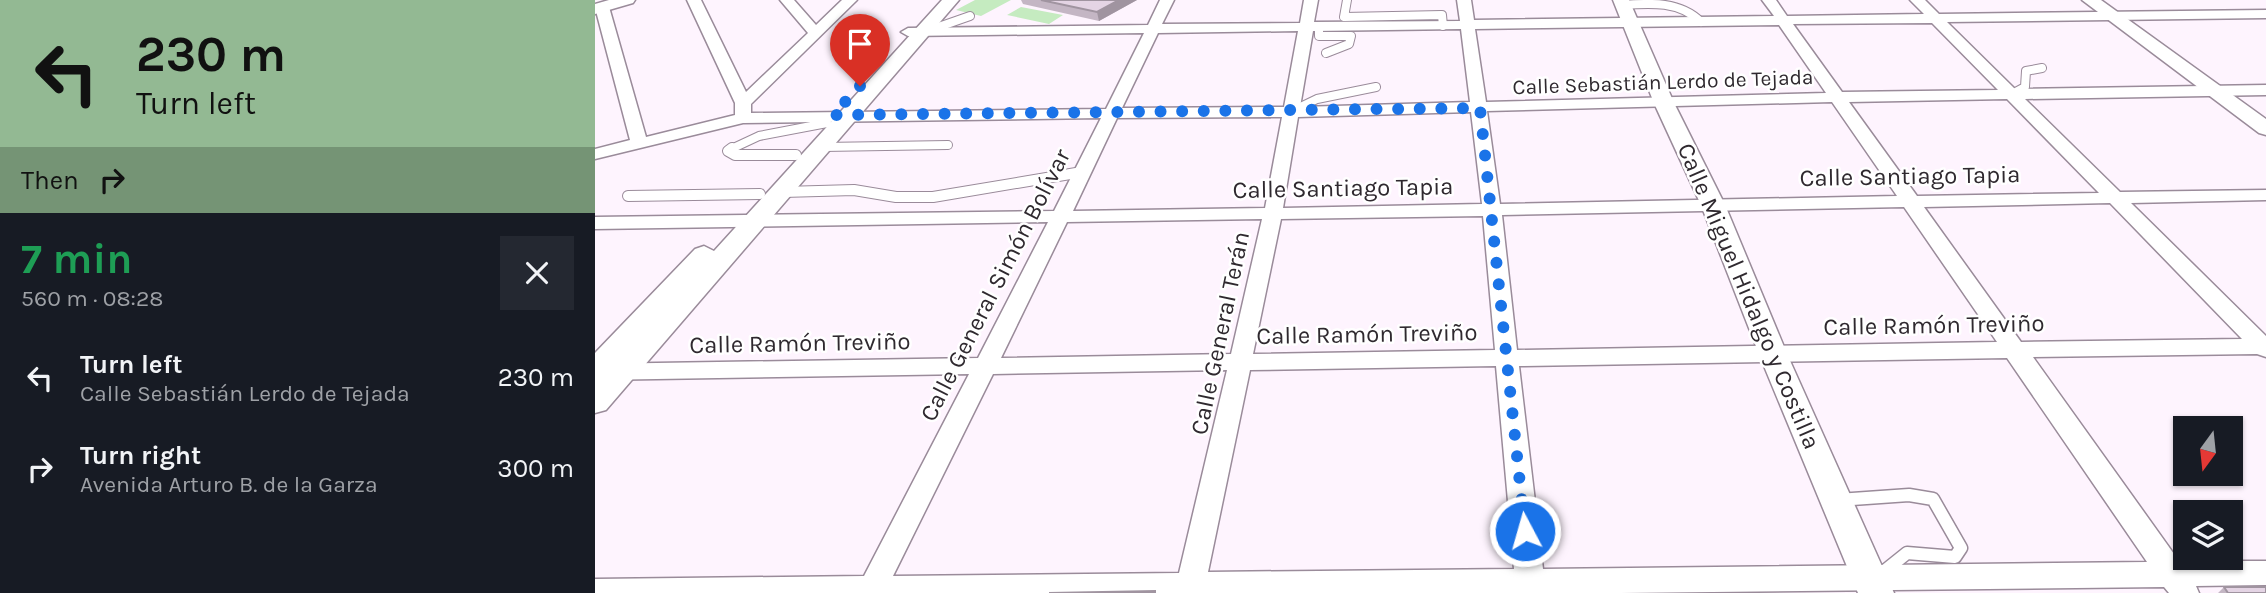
<!DOCTYPE html>
<html lang="en">
<head>
<meta charset="utf-8">
<style>
	body { margin:0; font-family:Karla,sans-serif; background:#242831; color:#f1f3f6; height:100vh; display:flex; flex-direction:column; font-size:26px; white-space:nowrap }
	* { box-sizing:border-box; margin:0 }
	p { font-size:23px; color:#9ea1a6 }
	.icon { flex:none; width:38px; height:38px; fill:none; stroke:currentColor; stroke-width:2; stroke-linecap:round; stroke-linejoin:round }
	.map { position:relative; flex:1; overflow:hidden }
	.panel { display:flex; flex-direction:column; background:#171b24; width:595px }
	.panel>* { flex:none }
	.top-card { background:#93b993; color:#111; overflow:hidden }
	.needle { width:46px; rotate:195deg }
	.buttons { position:absolute; left:1578px; top:416px; display:grid; gap:14px }
	.buttons a { display:grid; place-items:center; width:70px; height:70px; border-radius:0px; background:#171b24; box-shadow:0 2px 5px #0004; font-size:35px }
	.pin { position:absolute; display:grid; place-items:center; width:60px; height:60px; color:#fff; margin:-72px -30px; border-radius:50% 50% 50% 0; rotate:-45deg; box-shadow:0 0 7px #0007 }
	.pin .icon { rotate:45deg }
	.me { position:absolute; width:77px; margin:-38px; rotate:354deg; stroke-linejoin:round; filter:drop-shadow(0 0 5px #0008) }
	.turn { display:flex; align-items:center; gap:24px; height:147px; padding:0 21px; font-size:32px }
	.turn .icon { width:91px; height:91px; stroke-width:2.5 }
	.turn b { display:block; font-size:49px; line-height:60px }
	.then { display:flex; align-items:center; height:66px; padding:0 21px; background:#0003; gap:14px; font-size:26px }
	.round { display:grid; place-items:center; flex:none; width:74px; height:74px; border-radius:0px; background:#242831 }
	.headline { display:flex; align-items:center; justify-content:space-between; height:119px; padding:0 21px }
	h1 { font-size:42px; font-weight:700; line-height:52px; color:#1e9e55 }
	ul { padding:0; list-style:none }
	li { display:flex; align-items:center; gap:21px; height:91px; padding:0 21px }
	li div { flex:1 }
	li b { display:block; font-size:26px }
	li em { font-style:normal }
	main { display:flex; flex:1; min-height:0 }
	.map>svg:first-child { display:block }
</style>
</head>
<body>
<main>
<section class="panel">
<div class="top-card">
<div class="turn"><svg class="icon" aria-label="left" viewBox="0 0 24 24"><path d="M17 20v-9H6M10 6l-5 5 5 5"/></svg><div><b>230 m</b>Turn left</div></div>
<div class="then">Then<svg class="icon" aria-label="right" viewBox="0 0 24 24"><path d="M7 20v-9h11M14 6l5 5-5 5"/></svg></div>
</div>
<div class="headline"><div><h1>7 min</h1><p>560 m · 08:28</p></div><a class="round"><svg class="icon" aria-label="close" viewBox="0 0 24 24"><path d="M6 6l12 12M18 6L6 18"/></svg></a></div>
<ul>
<li><svg class="icon" aria-label="left" viewBox="0 0 24 24"><path d="M17 20v-9H6M10 6l-5 5 5 5"/></svg><div><b>Turn left</b><p>Calle Sebastián Lerdo de Tejada</p></div><em>230 m</em></li>
<li><svg class="icon" aria-label="right" viewBox="0 0 24 24"><path d="M7 20v-9h11M14 6l5 5-5 5"/></svg><div><b>Turn right</b><p>Avenida Arturo B. de la Garza</p></div><em>300 m</em></li>
</ul>
</section>
<div class="map">
<svg width="1671" height="593" viewBox="0 0 1671 593">
	<rect width="100%" height="100%" fill="#fef4fe"/>
	<!-- green -->
	<path fill="#c5ebc0" d="M 380,0 L 416,0 L 386,16 L 361,10 Z
		M 426,7 L 468,15 L 454,24 L 412,15 Z"/>
	<g fill="none" stroke-linecap="round" stroke-linejoin="round">
		<!-- service-far2 casing -->
		<g stroke="#9a8b9a" stroke-width="10">
			<path id="service-far2" d="M 752,0 L 749,17 L 847,15 L 848,26
				M 1028,5 C 1056,3 1085,1 1106,22
				M 724,28 L 724,36 L 756,36 L 754,44 L 731,53
				M 332,31 L 375,16
				M 1417,94 L 1430,87 L 1431,71 L 1447,68
				M 695,112 L 722,99 L 781,87
				M 228,147 L 353,145
				M 134,150 L 164,136 L 232,123"/>
		</g>
		<!-- service-far1 casing -->
		<g stroke="#9a8b9a" stroke-width="12">
			<path id="service-far1" d="M 137,148 L 133,151 L 140,155 L 201,155
				M 188,192 L 259,190 L 301,197 L 338,197 L 487,172
				M 33,196 L 165,194"/>
		</g>
		<!-- service casing -->
		<g stroke="#9a8b9a" stroke-width="15">
			<path id="service" d="M 1243,500 L 1314,495 L 1338,499 L 1366,548 L 1360,557 L 1312,553 L 1287,573"/>
		</g>
		<!-- minor casing -->
		<g stroke="#9a8b9a" stroke-width="3">
			<path id="minor" d="M 92,0 L 106,0 L 151,92 L 213,33 L 185,0 L 199,0 L 221,25 L 247,0 L 262,0 L 156,104 L 156,113 L 511,109 L 549,33 L 313,36 L 306,32 L 313,28 L 553,25 L 565,0 L 579,0 L 567,24 L 705,23 L 709,0 L 723,0 L 719,22 L 865,21 L 862,0 L 876,0 L 879,20 L 1179,16 L 1167,0 L 1181,0 L 1192,16 L 1329,14 L 1315,0 L 1330,0 L 1344,14 L 1671,10 L 1671,18 L 1352,22 L 1420,89 L 1671,85 L 1671,95 L 1430,99 L 1525,192 L 1671,190 L 1671,200 L 1536,203 L 1671,336 L 1671,357 L 1662,354 L 1438,357 L 1584,561 L 1671,561 L 1671,585 L 1601,586 L 1604,593 L 1574,593 L 1569,587 L 1026,593 L 0,593 L 0,579 L 269,576 L 374,374 L 0,380 L 0,364 L 383,358 L 453,222 L 0,229 L 0,217 L 459,211 L 506,118 L 148,123 L 0,159 L 0,149 L 35,140 L 0,7 L 2,4 L 12,4 L 14,7 L 51,137 L 140,115 L 140,103 ZM 1337,23 L 1403,90 L 1247,92 L 1198,24 ZM 1184,25 L 1231,93 L 891,102 L 880,29 ZM 866,29 L 875,102 L 705,107 L 718,31 ZM 703,31 L 689,107 L 527,108 L 563,33 ZM 1412,99 L 1504,193 L 1322,196 L 1254,102 ZM 1237,102 L 1302,196 L 905,204 L 892,111 ZM 876,112 L 887,204 L 688,208 L 703,117 ZM 687,117 L 670,208 L 478,211 L 522,118 ZM 1515,203 L 1647,339 L 1426,342 L 1329,207 ZM 1309,207 L 1402,342 L 922,350 L 907,215 ZM 888,216 L 900,350 L 658,354 L 686,219 ZM 667,219 L 636,354 L 406,358 L 472,222 ZM 1412,358 L 1552,562 L 948,569 L 924,366 ZM 901,366 L 919,569 L 613,572 L 655,370 ZM 632,370 L 584,573 L 298,576 L 398,374 Z"/>
		</g>
		<!-- tertiary casing -->
		<g stroke="#9a8b9a" stroke-width="3">
			<path id="tertiary" d="M 14,0 L 40,0 L 38,3 L 0,14 L 0,4 Z
				M 347,0 L 364,0 L 11,410 L 0,413 L 0,353 L 100,249 L 109,246 L 119,251 Z
				M 1018,0 L 1034,0 L 1079,103 L 1130,205 L 1192,354 L 1299,593 L 1263,593 L 1164,354 L 1106,205 L 1059,103 Z
				M 1487,0 L 1506,0 L 1671,119 L 1671,135 L 1664,133 Z"/>
		</g>
		<!-- service-far2 -->
		<use href="#service-far2" stroke="#fff" stroke-width="8"/>
		<!-- service-far1 -->
		<use href="#service-far1" stroke="#fff" stroke-width="10"/>
		<!-- service -->
		<use href="#service" stroke="#fff" stroke-width="12"/>
		<!-- minor -->
		<use href="#minor" fill="#fff" fill-rule="evenodd"/>
		<!-- tertiary -->
		<use href="#tertiary" fill="#fff" fill-rule="evenodd"/>
	</g>
	<!-- wall -->
	<path fill="#c4b6c4" d="M 426,0 L 542,0 L 504,21 L 428,4 Z
		M 1629,587 L 1671,593 L 1623,593 Z"/>
	<!-- shaded-wall -->
	<path fill="#a094a0" d="M 524,0 L 542,0 L 504,21 L 502,12 Z"/>
	<!-- building -->
	<path fill="#e4d4e4" stroke="#a094a0" stroke-width="2" d="M 446,0 L 524,0 L 502,12 Z
		M 1629,587 L 1671,587 L 1671,593 L 1633,593 Z
		M 560,591 L 560,593 L 454,593 Z"/>
	<g fill="none" stroke-linecap="round" stroke-linejoin="round">
		<!-- route -->
		<path stroke="#1a73e8" stroke-width="12" stroke-dasharray="0 21.6" d="M 265,86 L 238,115 L 885,108 L 930,531"/>
	</g>
	<g text-anchor="middle" stroke-width="5" stroke-linejoin="round" paint-order="stroke">
		<!-- far-street labels -->
		<g font-size="21" fill="#2f292f" stroke="#fff">
			<text transform="translate(1068 82) rotate(-2)" y="7">Calle Sebastián Lerdo de Tejada</text>
		</g>
		<!-- street labels -->
		<g font-size="24" fill="#2f292f" stroke="#fff">
			<text transform="translate(1315 176) rotate(-1)" y="8">Calle Santiago Tapia</text>
			<text transform="translate(748 188) rotate(-1)" y="8">Calle Santiago Tapia</text>
			<text transform="translate(400 285) rotate(-63)" y="8">Calle General Simón Bolívar</text>
			<text transform="translate(1154 296) rotate(67)" y="8">Calle Miguel Hidalgo y Costilla</text>
			<text transform="translate(1339 325) rotate(-1)" y="8">Calle Ramón Treviño</text>
			<text transform="translate(625 333) rotate(-78)" y="8">Calle General Terán</text>
			<text transform="translate(772 334) rotate(-1)" y="8">Calle Ramón Treviño</text>
			<text transform="translate(205 343) rotate(-1)" y="8">Calle Ramón Treviño</text>
		</g>
	</g>
</svg>
<div class="buttons">
<a><svg class="needle" viewBox="-14 -14 28 28"><path d="M0-13l5 13h-10z" fill="#e53935"/><path d="M0 13l5-13h-10z" fill="#9ea1a6"/></svg></a>
<a><svg class="icon" aria-label="layers" viewBox="0 0 24 24"><path d="M12 4l9 5-9 5-9-5zM3 14l9 5 9-5"/></svg></a>
</div>
<div class="pin" style="left:265px;top:86px;background:#d93025"><svg class="icon" aria-label="arrive" viewBox="0 0 24 24"><path d="M6 21V4h12l-3 4 3 4H6"/></svg></div>
<svg class="me" style="left:930px;top:531px" viewBox="-20 -20 40 40"><circle r="17" fill="#1a73e8" stroke="#fff" stroke-width="3"/><path d="M0-11L8 9 0 5-8 9z" fill="#fff"/></svg>
</div>
</main>
</body>
</html>
